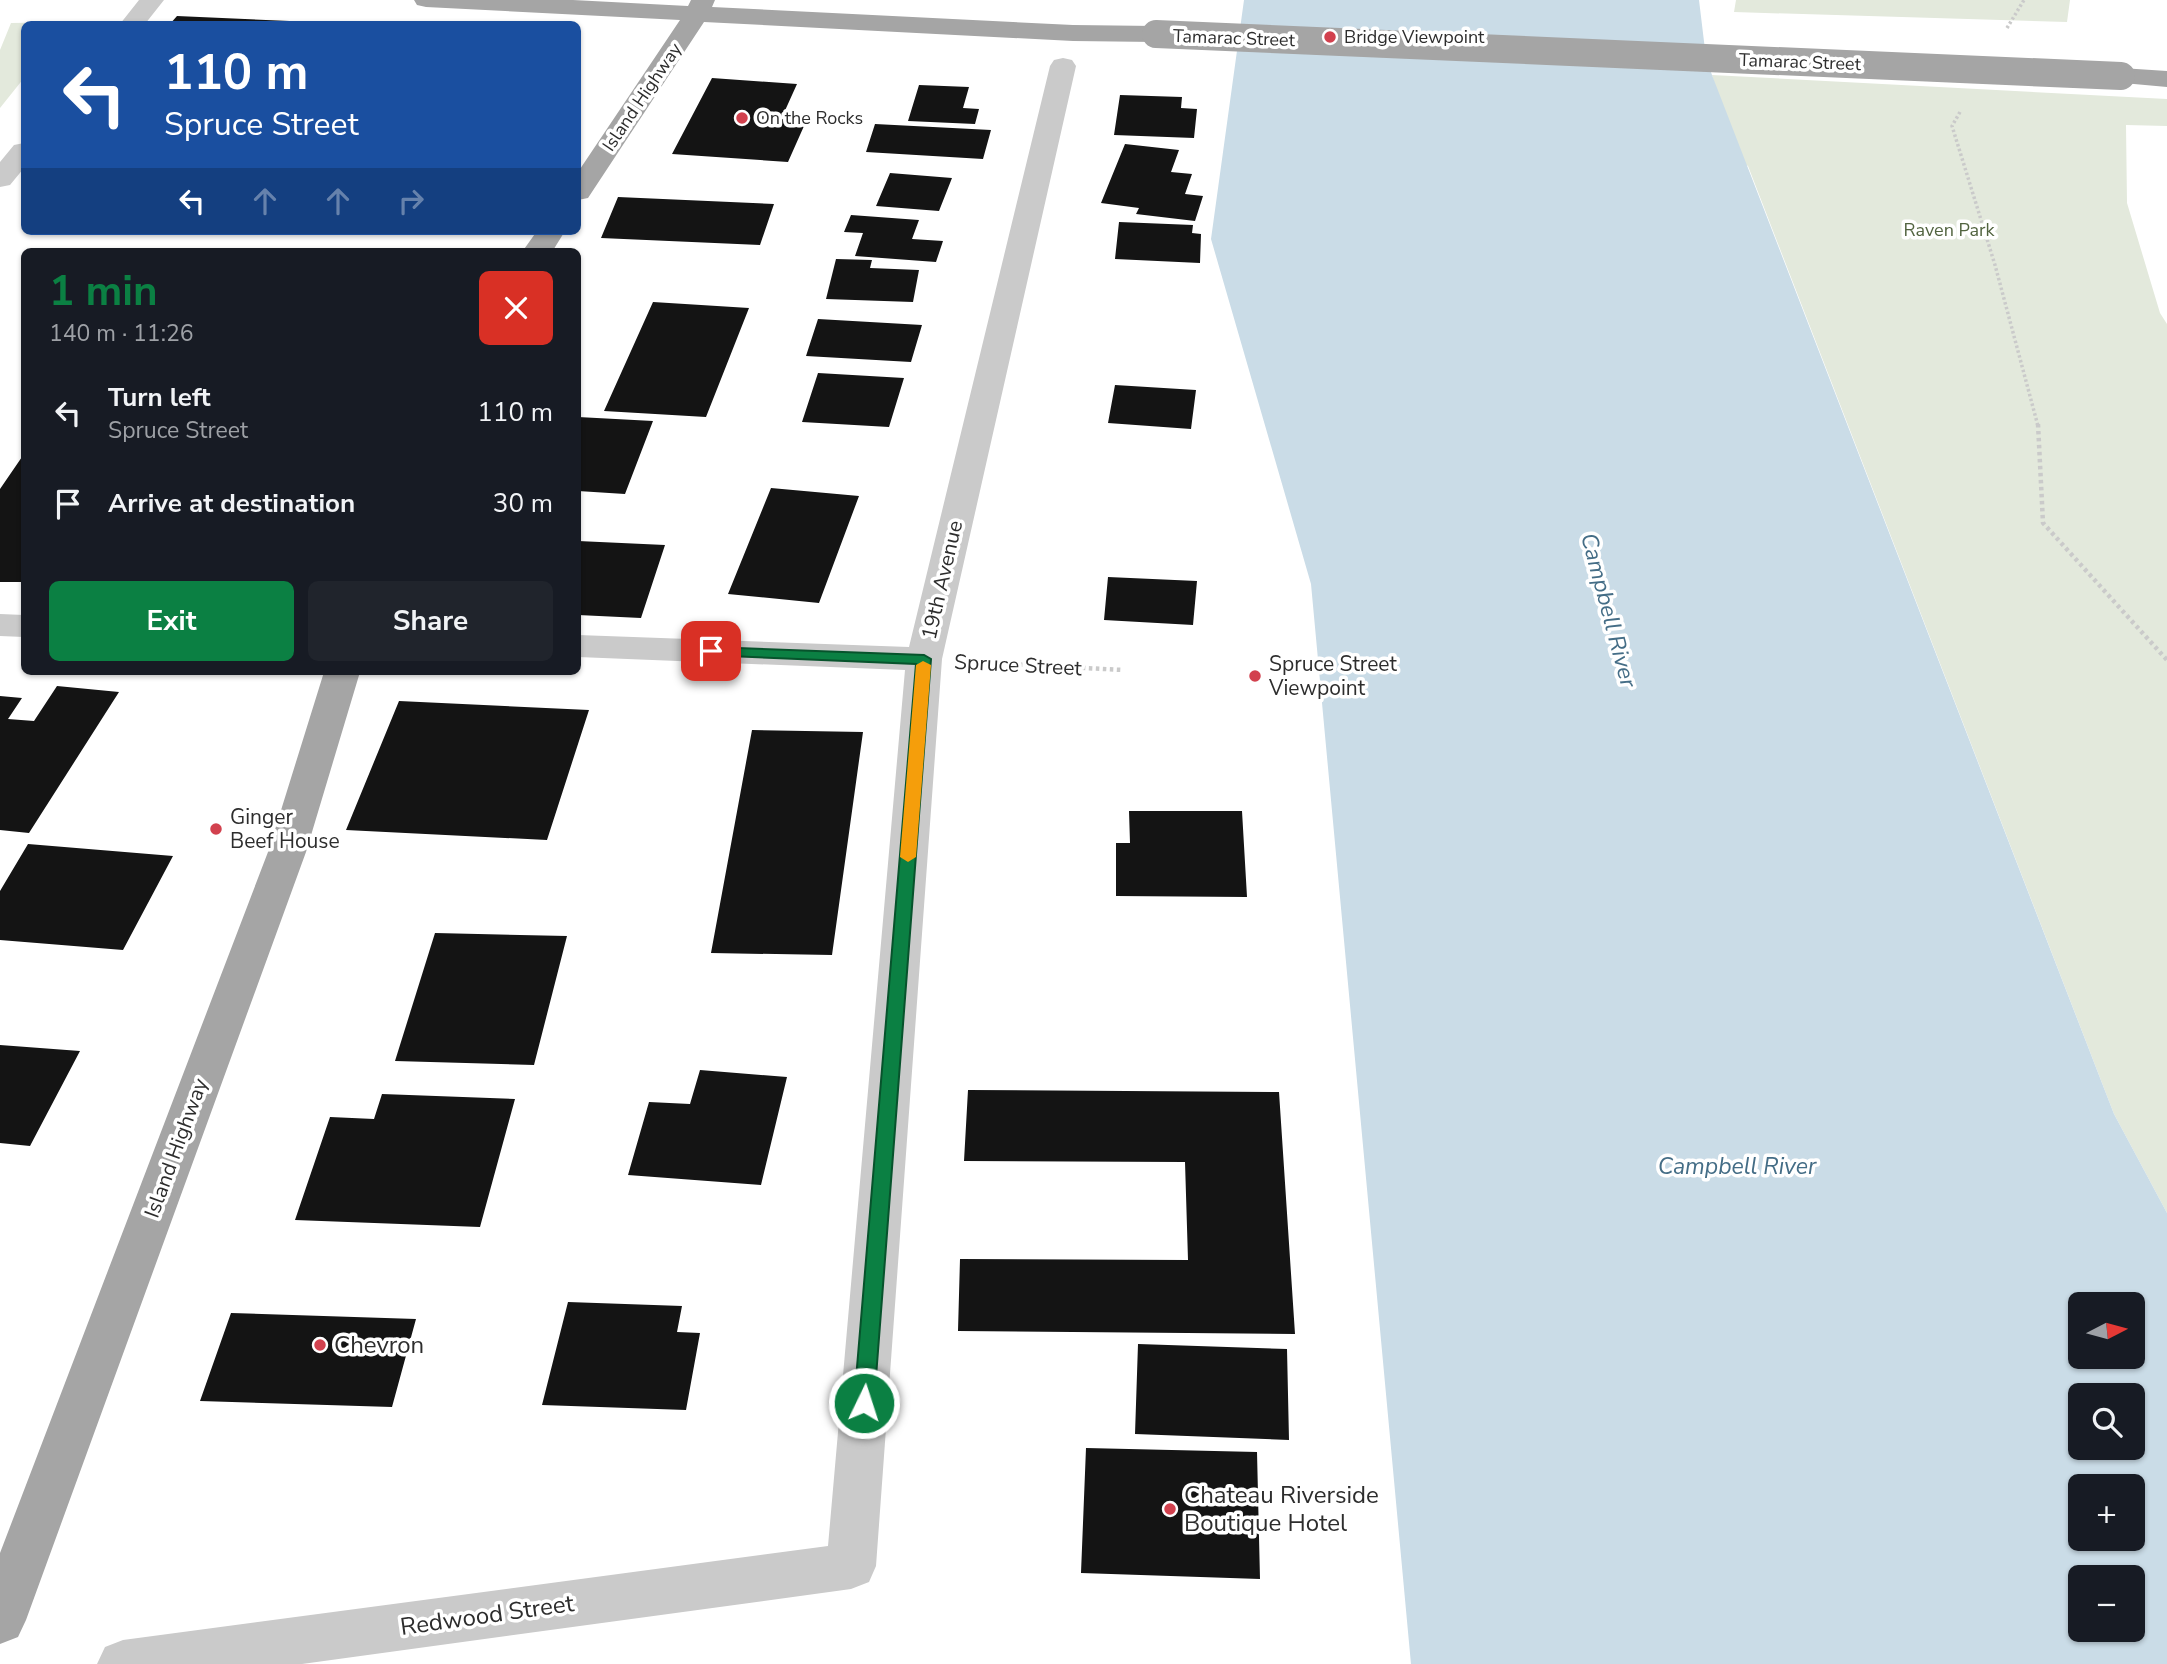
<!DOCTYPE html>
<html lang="en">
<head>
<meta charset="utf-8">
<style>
	body { margin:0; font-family:"Nunito Sans",sans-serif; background:#20242c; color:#f1f3f6; height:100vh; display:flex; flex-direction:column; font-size:26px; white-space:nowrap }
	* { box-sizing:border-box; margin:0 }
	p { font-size:23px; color:#9ea1a6 }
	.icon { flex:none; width:38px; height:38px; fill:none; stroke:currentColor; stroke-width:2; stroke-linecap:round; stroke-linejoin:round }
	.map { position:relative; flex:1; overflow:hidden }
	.side { position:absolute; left:21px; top:248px; width:560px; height:427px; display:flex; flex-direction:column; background:#171b24; border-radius:10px; box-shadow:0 2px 5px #0004 }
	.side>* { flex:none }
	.top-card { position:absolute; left:21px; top:21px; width:560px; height:214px; border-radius:10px; box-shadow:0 2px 5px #0004; background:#1a4fa0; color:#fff; overflow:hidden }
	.needle { width:46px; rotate:84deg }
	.buttons { position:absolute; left:2068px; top:1292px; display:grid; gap:14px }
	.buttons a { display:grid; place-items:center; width:77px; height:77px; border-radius:10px; background:#171b24; box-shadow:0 2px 5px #0004; font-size:35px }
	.pin { position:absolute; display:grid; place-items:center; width:60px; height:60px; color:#fff; margin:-30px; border-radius:14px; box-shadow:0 4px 10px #0006 }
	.me { position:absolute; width:77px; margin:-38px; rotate:4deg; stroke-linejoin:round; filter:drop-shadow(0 0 5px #0008) }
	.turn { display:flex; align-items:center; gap:24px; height:147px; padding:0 28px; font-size:32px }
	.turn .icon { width:91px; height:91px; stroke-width:2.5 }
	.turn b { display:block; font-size:49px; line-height:60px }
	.lanes { display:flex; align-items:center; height:66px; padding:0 28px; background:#0003; justify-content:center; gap:35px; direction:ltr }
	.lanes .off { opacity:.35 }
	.round { display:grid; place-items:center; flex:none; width:74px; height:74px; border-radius:10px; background:#20242c }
	.summary { display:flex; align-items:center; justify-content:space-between; height:119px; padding:0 28px }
	h1 { font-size:42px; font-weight:700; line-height:52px; color:#0b8043 }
	.primary-button { display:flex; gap:14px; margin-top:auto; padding:14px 28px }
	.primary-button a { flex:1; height:80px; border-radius:10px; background:#0b8043; color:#fff; font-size:28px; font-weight:700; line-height:80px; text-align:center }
	.primary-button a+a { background:#20242c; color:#f1f3f6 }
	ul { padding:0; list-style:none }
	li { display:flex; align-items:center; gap:21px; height:91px; padding:0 28px }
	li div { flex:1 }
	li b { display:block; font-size:26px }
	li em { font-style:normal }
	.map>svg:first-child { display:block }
</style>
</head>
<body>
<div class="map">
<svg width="2167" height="1664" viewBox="0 0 2167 1664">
	<rect width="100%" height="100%" fill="#fff"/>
	<!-- green -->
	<path fill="#e3e9dc" d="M 1736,0 L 2070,0 L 2067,22 L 1734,12 Z
		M 72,22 L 69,24 L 24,24 L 24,78 L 0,108 L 0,50 L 11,23 Z
		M 1712,75 L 2167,99 L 2167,126 L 2126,125 L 2127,203 L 2160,313 L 2167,324 L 2167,1213 L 2114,1114 L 1748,166 L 1737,159 Z"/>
	<!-- water -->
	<path fill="#cadce7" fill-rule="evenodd" d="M 1244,0 L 1699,0 L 1706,58 L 1712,75 L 2114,1114 L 2167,1213 L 2167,1664 L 1411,1664 L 1311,584 L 1211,239 ZM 2081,1304 L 2133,1304 L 2133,1356 L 2081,1356 ZM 2081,1395 L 2133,1395 L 2133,1447 L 2081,1447 ZM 2081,1486 L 2133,1486 L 2133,1538 L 2081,1538 ZM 2081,1577 L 2133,1577 L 2133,1629 L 2081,1629 Z"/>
	<!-- building -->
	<path fill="#141414" d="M 177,16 L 313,22 L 313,24 L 170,24 Z
		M 712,78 L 797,84 L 783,115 L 808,117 L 788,162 L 672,154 Z
		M 919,85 L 969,87 L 963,108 L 979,109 L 975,124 L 908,121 Z
		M 1120,95 L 1182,97 L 1181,108 L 1197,109 L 1194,138 L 1114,135 Z
		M 875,124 L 991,130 L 983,159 L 866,152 Z
		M 1125,144 L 1179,150 L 1171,172 L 1192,174 L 1185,194 L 1203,196 L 1195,221 L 1136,214 L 1139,208 L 1101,203 Z
		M 890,173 L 952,178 L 939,211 L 876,206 Z
		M 618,197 L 774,204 L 760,245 L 601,238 Z
		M 851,215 L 919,220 L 912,239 L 943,241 L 936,262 L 855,256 L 863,233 L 844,232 Z
		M 1119,222 L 1193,225 L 1192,233 L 1201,234 L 1200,263 L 1115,259 Z
		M 836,259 L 872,260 L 870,268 L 919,270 L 913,302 L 826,299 Z
		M 653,302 L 749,308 L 706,417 L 604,411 Z
		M 818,319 L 922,325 L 911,362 L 806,356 Z
		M 818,373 L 904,378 L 889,427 L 802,422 Z
		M 1115,385 L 1196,390 L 1191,429 L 1108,423 Z
		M 578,417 L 653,421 L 625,494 L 578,491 Z
		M 24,454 L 24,582 L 0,582 L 0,489 Z
		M 771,488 L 859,496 L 819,603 L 728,594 Z
		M 578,541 L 665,545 L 641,618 L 578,615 Z
		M 1108,577 L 1197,581 L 1193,625 L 1104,620 Z
		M 57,686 L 119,692 L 29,833 L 0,830 L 0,696 L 22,698 L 8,719 L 34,721 Z
		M 399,701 L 589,710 L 547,840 L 346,830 Z
		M 752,730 L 863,732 L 832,955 L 711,953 Z
		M 1129,811 L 1242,811 L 1247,897 L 1116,896 L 1116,843 L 1130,843 Z
		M 28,844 L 173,856 L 123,950 L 0,940 L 0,891 Z
		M 435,933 L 567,936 L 534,1065 L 395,1061 Z
		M 0,1045 L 80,1051 L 30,1146 L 0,1143 Z
		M 700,1070 L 787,1077 L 761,1185 L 628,1175 L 649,1102 L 690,1104 Z
		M 968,1090 L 1279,1092 L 1295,1334 L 958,1331 L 960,1259 L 1188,1260 L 1185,1162 L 964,1161 Z
		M 382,1094 L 515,1099 L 480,1227 L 295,1220 L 330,1117 L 374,1119 Z
		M 568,1302 L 682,1306 L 677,1332 L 700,1333 L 686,1410 L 542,1405 Z
		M 231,1313 L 416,1319 L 392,1407 L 200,1401 Z
		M 1138,1344 L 1287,1349 L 1289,1440 L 1135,1434 Z
		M 1086,1448 L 1257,1452 L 1260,1579 L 1081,1573 Z"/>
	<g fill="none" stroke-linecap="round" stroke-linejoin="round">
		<!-- path-far1 -->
		<path stroke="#cacaca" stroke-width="3.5" stroke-dasharray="2.5 2.5" stroke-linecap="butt" d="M 2007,28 L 2024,0
			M 1960,112 L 1952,126 L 1995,265 L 2038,426"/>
		<!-- path -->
		<path stroke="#cacaca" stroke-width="4.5" stroke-dasharray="3.5 3.5" stroke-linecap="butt" d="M 2038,424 L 2043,523 L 2167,660
			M 970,662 L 1123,670"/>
		<!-- minor -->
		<path fill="#cacaca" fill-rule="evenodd" d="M 139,0 L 164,0 L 145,24 L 120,24 Z
			M 1063,58 L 1072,60 L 1076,66 L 942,659 L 876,1566 L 869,1582 L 851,1589 L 302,1664 L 97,1664 L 105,1647 L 123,1640 L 828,1546 L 905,670 L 578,657 L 578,635 L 909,647 L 1050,66 L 1054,60 Z
			M 24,143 L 24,168 L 10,185 L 0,187 L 0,162 L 14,145 Z
			M 0,614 L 24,615 L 24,637 L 0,636 Z"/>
		<!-- primary -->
		<path fill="#a5a5a5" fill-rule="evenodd" d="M 414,0 L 573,0 L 688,6 L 691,0 L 715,0 L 712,7 L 1073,25 L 1156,26 L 1165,29 L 1169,34 L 1165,39 L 1156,42 L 1073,41 L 704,22 L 588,198 L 578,200 L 578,172 L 680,20 L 426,7 L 417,5 Z
			M 2121,68 L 2167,71 L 2167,87 L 2112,82 L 2108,76 L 2112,70 Z
			M 537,231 L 565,231 L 552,252 L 522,252 Z
			M 324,672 L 360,672 L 306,852 L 26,1620 L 18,1637 L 0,1644 L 0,1553 L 268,852 Z"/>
		<!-- primary-bridge -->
		<path stroke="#a5a5a5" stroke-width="28" d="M 1156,34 L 2121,76"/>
	</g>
	<!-- route -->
	<path fill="#0b8043" stroke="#07532c" stroke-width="2" d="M 711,647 L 924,655 L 931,659 L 874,1403 L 871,1409 L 864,1411 L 857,1409 L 854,1403 L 916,664 L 705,655 L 703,651 L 705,648 Z"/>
	<!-- slow -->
	<path fill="#f59e0b" d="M 923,661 L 931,665 L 916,857 L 908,862 L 900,857 L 916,665 Z"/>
	<!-- markers -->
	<g fill="#d2414e" stroke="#fff" stroke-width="2.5">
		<circle cx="1330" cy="37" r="7"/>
		<circle cx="742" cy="118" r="7"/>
		<circle cx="1255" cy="676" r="7"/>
		<circle cx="216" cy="829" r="7"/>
		<circle cx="320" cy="1345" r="7"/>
		<circle cx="1170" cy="1509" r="7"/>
	</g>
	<g text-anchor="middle" stroke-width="7" stroke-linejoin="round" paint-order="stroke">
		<!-- far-poi labels -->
		<g font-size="18" fill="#2d2d2d" stroke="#fff" text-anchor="start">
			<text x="1344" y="43">Bridge Viewpoint</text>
			<text x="756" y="124">On the Rocks</text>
		</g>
		<!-- far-street labels -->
		<g font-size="18" fill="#2d2d2d" stroke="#fff">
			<text transform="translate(1234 38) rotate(2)" y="6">Tamarac Street</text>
			<text transform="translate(1800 62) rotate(2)" y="6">Tamarac Street</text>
			<text transform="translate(642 97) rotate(-56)" y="6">Island Highway</text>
		</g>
		<!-- far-park labels -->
		<g font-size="18" fill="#51633f" stroke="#fff">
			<text x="1949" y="236">Raven Park</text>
		</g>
		<!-- street labels -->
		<g font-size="21" fill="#2d2d2d" stroke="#fff">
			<text transform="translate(942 580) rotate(-77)" y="7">19th Avenue</text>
			<text transform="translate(1018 665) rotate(3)" y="7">Spruce Street</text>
			<text transform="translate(176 1148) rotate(-70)" y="7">Island Highway</text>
		</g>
		<!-- poi labels -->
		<g font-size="21" fill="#2d2d2d" stroke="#fff" text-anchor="start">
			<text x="1269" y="671">Spruce Street<tspan x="1269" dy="24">Viewpoint</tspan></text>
			<text x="230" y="824">Ginger<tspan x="230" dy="24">Beef House</tspan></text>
		</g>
		<!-- water labels -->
		<g font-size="23" font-style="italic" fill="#446d86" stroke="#fff">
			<text transform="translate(1609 610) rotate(75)" y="8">Campbell River</text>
			<text x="1737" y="1174">Campbell River</text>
		</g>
		<!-- near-poi labels -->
		<g font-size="24" fill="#2d2d2d" stroke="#fff" text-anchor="start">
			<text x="334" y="1353">Chevron</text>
			<text x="1184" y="1503">Chateau Riverside<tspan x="1184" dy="28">Boutique Hotel</tspan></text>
		</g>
		<!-- near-street labels -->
		<g font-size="24" fill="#2d2d2d" stroke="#fff">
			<text transform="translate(487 1615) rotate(-8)" y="8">Redwood Street</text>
		</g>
	</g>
</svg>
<div class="buttons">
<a><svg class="needle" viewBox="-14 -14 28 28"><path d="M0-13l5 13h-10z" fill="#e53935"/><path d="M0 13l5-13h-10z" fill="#9ea1a6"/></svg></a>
<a><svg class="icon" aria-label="search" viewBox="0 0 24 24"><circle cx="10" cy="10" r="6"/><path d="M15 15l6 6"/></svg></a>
<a>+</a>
<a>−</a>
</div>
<div class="pin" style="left:711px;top:651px;background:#d93025"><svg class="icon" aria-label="arrive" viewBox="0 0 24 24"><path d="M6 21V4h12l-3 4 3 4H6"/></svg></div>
<svg class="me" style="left:864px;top:1403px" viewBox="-20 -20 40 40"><circle r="17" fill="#0b8043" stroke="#fff" stroke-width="3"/><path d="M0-11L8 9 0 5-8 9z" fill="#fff"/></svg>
<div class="top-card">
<div class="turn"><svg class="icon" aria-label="left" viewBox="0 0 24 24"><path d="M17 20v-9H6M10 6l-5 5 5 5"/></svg><div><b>110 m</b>Spruce Street</div></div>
<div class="lanes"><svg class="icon" aria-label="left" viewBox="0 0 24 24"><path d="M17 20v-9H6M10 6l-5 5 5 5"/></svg><svg class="icon off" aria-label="ahead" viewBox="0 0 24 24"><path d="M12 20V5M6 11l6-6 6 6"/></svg><svg class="icon off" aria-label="ahead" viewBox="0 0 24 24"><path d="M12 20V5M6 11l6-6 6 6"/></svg><svg class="icon off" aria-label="right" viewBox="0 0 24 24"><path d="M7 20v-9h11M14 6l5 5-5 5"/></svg></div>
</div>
<section class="side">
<div class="summary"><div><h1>1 min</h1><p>140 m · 11:26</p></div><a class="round" style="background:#d93025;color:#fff"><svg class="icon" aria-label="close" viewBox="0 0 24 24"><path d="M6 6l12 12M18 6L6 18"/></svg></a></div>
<ul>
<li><svg class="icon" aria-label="left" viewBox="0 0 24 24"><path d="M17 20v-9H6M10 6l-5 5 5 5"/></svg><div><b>Turn left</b><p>Spruce Street</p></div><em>110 m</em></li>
<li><svg class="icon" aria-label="arrive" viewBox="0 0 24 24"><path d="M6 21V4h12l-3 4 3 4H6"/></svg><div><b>Arrive at destination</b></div><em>30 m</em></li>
</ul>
<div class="primary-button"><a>Exit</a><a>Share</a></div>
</section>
</div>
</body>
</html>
